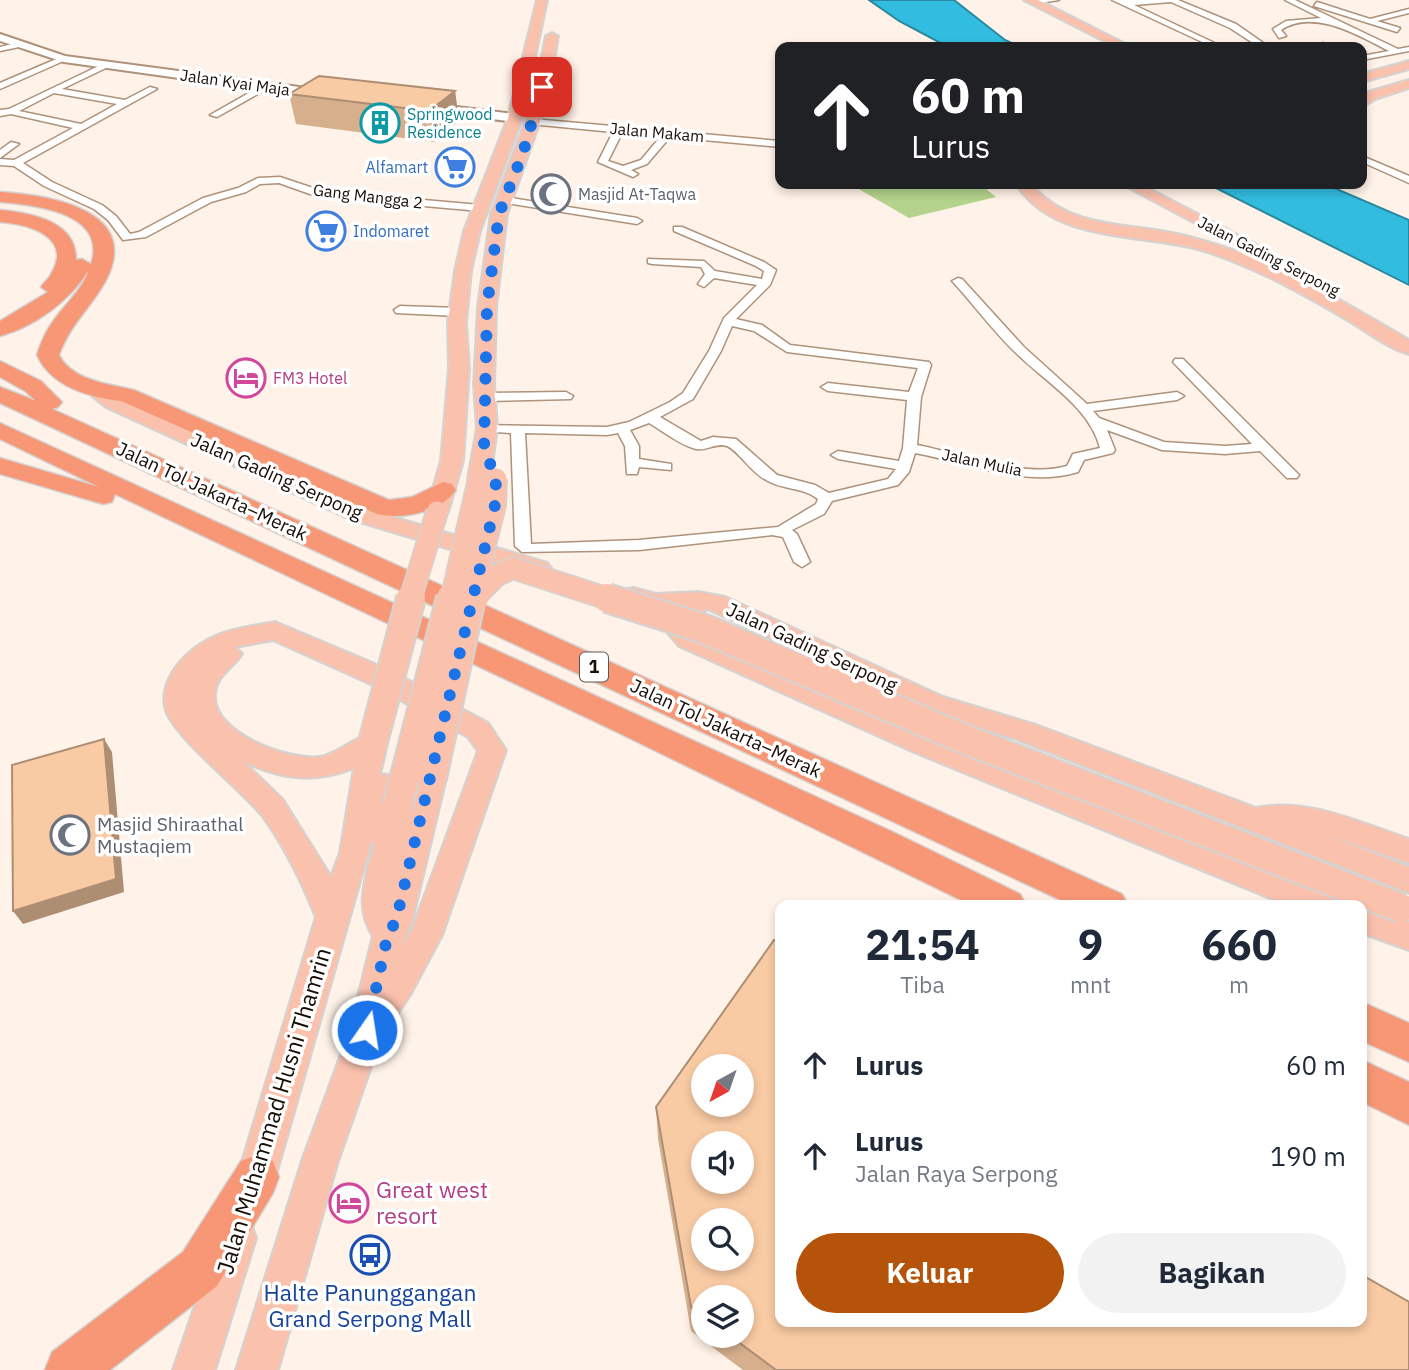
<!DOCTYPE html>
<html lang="id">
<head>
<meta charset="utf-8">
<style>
	body { margin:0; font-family:"IBM Plex Sans",sans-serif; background:#f2f2f3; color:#1f2937; height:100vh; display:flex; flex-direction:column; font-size:26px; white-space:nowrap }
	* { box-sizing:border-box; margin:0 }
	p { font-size:23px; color:#747a83 }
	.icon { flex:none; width:38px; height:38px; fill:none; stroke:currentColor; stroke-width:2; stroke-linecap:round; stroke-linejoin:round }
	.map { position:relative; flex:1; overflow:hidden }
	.drawer { position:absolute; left:775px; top:900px; width:592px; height:427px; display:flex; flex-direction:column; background:#fff; border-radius:14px; box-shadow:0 4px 10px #0003 }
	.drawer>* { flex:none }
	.guide { position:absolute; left:775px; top:42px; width:592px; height:147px; border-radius:14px; box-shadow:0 4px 10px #0003; background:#202124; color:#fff; overflow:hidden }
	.needle { width:46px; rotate:220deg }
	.fabs { position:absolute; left:691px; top:1054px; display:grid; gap:14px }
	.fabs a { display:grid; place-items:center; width:63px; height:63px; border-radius:50%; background:#fff; box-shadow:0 4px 10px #0003; font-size:35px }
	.pin { position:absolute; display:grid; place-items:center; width:60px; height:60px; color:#fff; margin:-30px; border-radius:14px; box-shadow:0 4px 10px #0006 }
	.me { position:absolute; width:77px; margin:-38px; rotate:13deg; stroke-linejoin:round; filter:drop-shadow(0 0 5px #0008) }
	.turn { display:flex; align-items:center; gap:24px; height:147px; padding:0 21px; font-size:32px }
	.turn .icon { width:91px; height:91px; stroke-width:2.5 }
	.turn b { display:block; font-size:49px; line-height:60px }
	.eta { display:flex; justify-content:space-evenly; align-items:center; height:119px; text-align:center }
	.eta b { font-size:42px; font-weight:700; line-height:49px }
	.cta { display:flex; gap:14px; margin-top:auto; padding:14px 21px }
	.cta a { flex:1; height:80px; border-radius:42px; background:#b45309; color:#fff; font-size:28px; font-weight:700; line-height:80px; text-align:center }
	.cta a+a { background:#f2f2f3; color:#1f2937 }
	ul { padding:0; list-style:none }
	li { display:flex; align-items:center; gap:21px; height:91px; padding:0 21px }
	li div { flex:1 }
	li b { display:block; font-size:26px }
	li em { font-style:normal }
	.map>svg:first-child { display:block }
</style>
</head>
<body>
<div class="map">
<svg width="1409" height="1370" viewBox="0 0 1409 1370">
	<rect width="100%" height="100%" fill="#fff2e8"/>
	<!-- green -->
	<path fill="#b4d38d" d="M 850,184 L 980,184 L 996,197 L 909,218 Z"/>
	<!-- water -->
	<path fill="#32bde0" stroke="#2a889e" stroke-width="2" d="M 869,0 L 954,0 L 1005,40 L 1020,47 L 948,47 L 899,21 Z
		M 1208,184 L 1325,184 L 1409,220 L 1409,285 Z"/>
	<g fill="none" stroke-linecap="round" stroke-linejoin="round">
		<!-- minor casing -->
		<g stroke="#ae927a" stroke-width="3">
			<path id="minor" d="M 1032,0 L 1059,0 L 1033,4 L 1029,2 Z
				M 1112,0 L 1178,0 L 1236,24 L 1269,47 L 1259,47 L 1230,28 L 1171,2 L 1134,5 L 1223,47 L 1213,47 Z
				M 1285,0 L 1295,0 L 1398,49 L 1409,47 L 1409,51 L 1362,60 L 1362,56 L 1389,51 C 1359,36 1314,8 1281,30 L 1286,36 L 1279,38 L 1273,29 L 1286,21 L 1321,18 Z
				M 1317,2 L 1370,19 L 1409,9 L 1409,13 L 1377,21 L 1400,28 L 1397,32 L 1314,6 Z
				M 16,43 L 19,47 L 0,51 L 0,47 Z
				M 1323,43 L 1333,47 L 1320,47 Z
				M 61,57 L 68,59 L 0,89 L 0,83 Z
				M 107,62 L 110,66 L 62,89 L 125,100 L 150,87 L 157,89 L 23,163 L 52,182 L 102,205 L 116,216 L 130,234 L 139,232 L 203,198 L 238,188 L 258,178 L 280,177 L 316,189 L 334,192 L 480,205 L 485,208 L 480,211 L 334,198 L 310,194 L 279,183 L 260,184 L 246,192 L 211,202 L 146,237 L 123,240 L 108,220 L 94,209 L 44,186 L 14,166 L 0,165 L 0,159 L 14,160 L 73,128 L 11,114 L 0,116 L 0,110 L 9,109 ZM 54,93 L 117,104 L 81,124 L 19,111 Z
				M 265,84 L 272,86 L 217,117 L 210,115 Z
				M 533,119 L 780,141 L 780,147 L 670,137 L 647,164 L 631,170 L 638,174 L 633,177 L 598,162 L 613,132 L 530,124 L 530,120 ZM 622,133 L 661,136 L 641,160 L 623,166 L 608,161 Z
				M 11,142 L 19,144 L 0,158 L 0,150 Z
				M 1362,156 L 1409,176 L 1409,183 L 1362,162 Z
				M 505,197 L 637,218 L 642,221 L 637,224 L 501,202 L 500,200 Z
				M 674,227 L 682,227 L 764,262 L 776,270 L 770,285 L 736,319 L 762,325 L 790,345 L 929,362 L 931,365 L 921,397 L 917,445 C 960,453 1024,479 1067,466 L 1073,454 L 1100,448 C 1090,407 1044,381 1015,352 C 993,331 975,306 954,283 L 952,281 L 958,278 L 962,279 L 1024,347 L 1087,404 L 1177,392 L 1184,396 L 1177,400 L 1093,411 L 1099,418 L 1164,442 L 1225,446 L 1252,444 L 1173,362 L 1175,359 L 1183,359 L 1299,475 L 1297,478 L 1287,478 L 1260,451 L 1225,454 L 1162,450 L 1107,430 L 1115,450 L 1113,453 L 1084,460 L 1078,472 C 1025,488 968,463 915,453 L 909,472 L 898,485 L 832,501 L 824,514 L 792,530 L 797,534 L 810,562 L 802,567 L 794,562 L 783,537 L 772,535 L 639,550 L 522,552 L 515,546 L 511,433 L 482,431 L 482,425 L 607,427 L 629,422 L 670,402 L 683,393 L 709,351 L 724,318 L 757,285 L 714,278 L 704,287 L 698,284 L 705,274 L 701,267 L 652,264 L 648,263 L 648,259 L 704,261 L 715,271 L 762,279 L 764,271 L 756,266 L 674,231 ZM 732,326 L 754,331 L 787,352 L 918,368 L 909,392 L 828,383 L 821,387 L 828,391 L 907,400 L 903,448 L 899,461 L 838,451 L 831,455 L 838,459 L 896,469 L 888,479 L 829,493 L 815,485 L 777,475 L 736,439 L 713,437 L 701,441 L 660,417 L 693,399 L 721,351 ZM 649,423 C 663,431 680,445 696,449 C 707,451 717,442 727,446 C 739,451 752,474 768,481 C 784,490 803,487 818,499 L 816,504 L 778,527 L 639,540 L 531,544 L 525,433 L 607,435 L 618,433 L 625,446 L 627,474 L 637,474 L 639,467 L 671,470 L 671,464 L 639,459 L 639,446 L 630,430 Z
				M 400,306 L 458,308 L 464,312 L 458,316 L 396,313 L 394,310 Z
				M 566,392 L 573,396 L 571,399 L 485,401 L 478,397 L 485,393 Z"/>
		</g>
		<!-- secondary casing -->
		<g stroke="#ae927a" stroke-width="4">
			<path id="secondary" d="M 0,34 L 65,56 L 329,91 L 335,95 L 329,99 L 64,62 L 0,41 Z
				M 424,103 L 515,114 L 521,118 L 515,122 L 420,110 L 418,107 Z"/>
		</g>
		<!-- primary casing -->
		<g stroke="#d5d3d2" stroke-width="4">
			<path id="primary" d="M 537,0 L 547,0 L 522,118 L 480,231 L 471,271 L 466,322 L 469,369 L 463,461 L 448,512 L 445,517 L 429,517 L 426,512 L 441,461 L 449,369 L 448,322 L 455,271 L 464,231 L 508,118 Z
				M 1024,0 L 1038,0 L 1131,47 L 1116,47 Z
				M 552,33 L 558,36 L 547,101 L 507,214 L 496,307 L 494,384 L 497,428 L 490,479 L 487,484 L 471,484 L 468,479 L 477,428 L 474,384 L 478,307 L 491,214 L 533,101 L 546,36 Z
				M 1409,61 L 1409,69 L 1362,82 L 1362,74 Z
				M 1409,80 L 1409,88 L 1375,99 L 1362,107 L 1362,97 L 1365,93 Z
				M 1016,184 L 1031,184 C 1066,226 1117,223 1167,232 C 1195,237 1222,246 1249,256 C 1305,278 1357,310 1409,340 L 1409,354 C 1386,348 1364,329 1344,318 C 1300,292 1254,267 1205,251 C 1143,232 1055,245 1016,184 Z
				M 1122,184 L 1140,184 L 1266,250 L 1264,253 L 1252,253 Z
				M 96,385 L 120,399 L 366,509 L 547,563 L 551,568 L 547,573 L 539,576 L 350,519 L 106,407 L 86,391 Z
				M 633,588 L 656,594 L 698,592 L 725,597 L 943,697 L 1036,725 L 1256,808 C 1307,797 1360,823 1409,839 L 1409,863 L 1324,834 L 1409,867 L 1409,893 L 1016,739 L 925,711 L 710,610 L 706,609 L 693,627 L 697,634 L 933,737 L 1333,896 L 1337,905 L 1287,905 L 914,752 L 679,646 L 668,633 L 668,625 L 680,609 L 656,610 L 624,602 L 621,596 L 624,590 Z
				M 275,622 L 389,670 L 488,723 L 506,750 L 442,935 L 410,995 L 381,1038 L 338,1161 L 278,1370 L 236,1370 L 302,1161 L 350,1030 L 373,936 C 353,906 367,874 375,842 L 371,843 L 271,1192 L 265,1205 L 252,1211 L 239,1205 L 233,1192 L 316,917 C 302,882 286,849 264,818 C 244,791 170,735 165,707 C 162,693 168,678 176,667 C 202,633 236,628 275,622 ZM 273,640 L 371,684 L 468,737 L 478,751 L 412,930 L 402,946 L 412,921 L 446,778 L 442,770 L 432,767 L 422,770 L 411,805 L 407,799 L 395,796 L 399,784 L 395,776 L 380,774 L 387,744 L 383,735 C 361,728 343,753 320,757 C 289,761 210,733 215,693 C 217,675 233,668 242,654 L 235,647 ZM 243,761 C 280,779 315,784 354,768 L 340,853 L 331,877 L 283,800 Z
				M 1362,906 L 1409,922 L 1409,950 L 1362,933 Z
				M 237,1219 L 251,1224 L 256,1238 L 215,1370 L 173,1370 L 223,1224 Z"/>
		</g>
		<!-- motorway casing -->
		<g stroke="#d5d3d2" stroke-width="3">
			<path id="motorway" d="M 0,192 C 49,195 144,210 105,282 C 89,310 71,323 59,355 C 72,381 110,384 134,390 L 389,500 L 412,497 L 443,482 L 452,484 L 456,490 C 441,512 402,520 377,514 L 121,401 C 89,397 51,387 37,355 C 41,342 46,331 54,320 C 66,303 82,290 89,270 C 70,300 35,327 0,336 L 0,321 L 48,292 L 41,287 C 44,282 49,279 51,274 C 74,236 27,224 0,222 L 0,210 C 31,213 77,221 76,260 L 82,259 L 91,264 C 108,212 34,205 0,202 Z
				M 0,361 L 41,381 L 62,402 L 58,407 L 52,409 L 1122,894 L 1128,905 L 1071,905 L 0,403 L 0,387 L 36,401 L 25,391 L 0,377 Z
				M 0,423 L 895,833 L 1020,894 L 1026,905 L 971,905 L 619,733 L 115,494 L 112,502 L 103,504 L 0,474 L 0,458 L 99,487 L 0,439 Z
				M 1362,1002 L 1409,1023 L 1409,1062 L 1362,1041 Z
				M 1362,1060 L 1409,1082 L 1409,1125 L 1362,1102 Z
				M 257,1155 L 273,1161 L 279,1177 L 273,1193 L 217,1286 L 110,1370 L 45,1370 L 52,1352 L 183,1252 L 241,1161 Z"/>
		</g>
		<!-- minor -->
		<use href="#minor" fill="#fff" fill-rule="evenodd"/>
		<!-- secondary -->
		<use href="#secondary" fill="#fff" fill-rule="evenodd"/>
		<!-- primary -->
		<use href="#primary" fill="#fac1ad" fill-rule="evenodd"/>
		<!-- motorway -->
		<use href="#motorway" fill="#f79776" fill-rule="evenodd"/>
		<!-- primary-bridge-far1 casing -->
		<g stroke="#d5d3d2" stroke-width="24" stroke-linecap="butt">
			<path id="primary-bridge-far1" d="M 410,600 L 437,512
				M 451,600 L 479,479
				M 471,600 L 495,505 L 496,479
				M 472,600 L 497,575 L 513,568 L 612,600"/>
		</g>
		<!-- primary-bridge casing -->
		<g stroke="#d5d3d2" stroke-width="32" stroke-linecap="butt">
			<path id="primary-bridge" d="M 607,598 L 705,629 L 972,742 L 1401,908
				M 470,602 L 474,598
				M 373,742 L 411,598
				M 432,778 L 471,598
				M 397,807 L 451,598"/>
		</g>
		<!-- primary-bridge-far1 -->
		<use href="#primary-bridge-far1" stroke="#fac1ad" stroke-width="21"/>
		<!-- primary-bridge -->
		<use href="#primary-bridge" stroke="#fac1ad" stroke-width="28"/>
	</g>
	<!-- wall -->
	<path fill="#d6af8d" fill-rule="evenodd" d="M 455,91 L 459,121 L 434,142 L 296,124 L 289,94 Z
		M 656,1107 L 1409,1370 L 743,1370 L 691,1331 L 658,1139 ZM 704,1297 L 742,1335 L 704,1335 Z"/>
	<!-- shaded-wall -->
	<path fill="#ae8e73" d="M 455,91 L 459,121 L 434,142 L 429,111 Z
		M 104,739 L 112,752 L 124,892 L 23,924 L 13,911 Z"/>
	<!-- building -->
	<path fill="#f9cba4" stroke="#ae8e73" stroke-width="2" fill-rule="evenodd" d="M 319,76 L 455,91 L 429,111 L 289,94 Z
		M 104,739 L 116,879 L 13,911 L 12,765 Z
		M 774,940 L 780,943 L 780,1321 L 1362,1321 L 1362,1275 L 1409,1302 L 1409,1370 L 776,1370 L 729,1335 L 742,1335 L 742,1297 L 704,1297 L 704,1316 L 691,1307 L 656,1107 ZM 704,1066 L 742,1066 L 742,1104 L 704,1104 ZM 704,1143 L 742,1143 L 742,1181 L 704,1181 ZM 704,1220 L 742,1220 L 742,1258 L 704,1258 Z"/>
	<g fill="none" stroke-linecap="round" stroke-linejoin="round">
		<!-- route -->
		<path stroke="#1a73e8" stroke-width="12" stroke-dasharray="0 21.6" d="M 367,1030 L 388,934 L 396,921 L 495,505 L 496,479 L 484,448 L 487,307 L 499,214 L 523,153 L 542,87"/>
	</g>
	<!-- icons -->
	<defs>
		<g id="building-ring" transform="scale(2.0125)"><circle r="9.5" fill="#fff" stroke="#0f9aa8" stroke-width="1.5"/><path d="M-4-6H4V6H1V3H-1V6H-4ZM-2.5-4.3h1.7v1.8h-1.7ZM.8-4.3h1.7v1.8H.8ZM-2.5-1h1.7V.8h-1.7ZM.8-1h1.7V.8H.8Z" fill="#0f9aa8"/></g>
		<g id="supermarket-ring" transform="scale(2.0125)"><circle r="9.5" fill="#fff" stroke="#3f7fe0" stroke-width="1.5"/><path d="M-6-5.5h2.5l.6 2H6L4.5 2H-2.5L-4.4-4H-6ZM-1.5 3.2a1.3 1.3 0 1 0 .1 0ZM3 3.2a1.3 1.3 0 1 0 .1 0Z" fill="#3f7fe0"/></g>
		<g id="mosque-ring" transform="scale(2.0125)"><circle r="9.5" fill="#fff" stroke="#6b7280" stroke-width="1.5"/><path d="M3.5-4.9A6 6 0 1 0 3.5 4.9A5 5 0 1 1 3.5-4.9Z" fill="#6b7280"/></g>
		<g id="hotel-ring" transform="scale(2.0125)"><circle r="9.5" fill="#fff" stroke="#d1479c" stroke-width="1.5"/><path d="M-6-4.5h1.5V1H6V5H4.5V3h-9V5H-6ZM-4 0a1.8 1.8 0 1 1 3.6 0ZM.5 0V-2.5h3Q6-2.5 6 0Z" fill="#d1479c"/></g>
		<g id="bus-ring" transform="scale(2.0125)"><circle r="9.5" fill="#fff" stroke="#1a4fb4" stroke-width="1.5"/><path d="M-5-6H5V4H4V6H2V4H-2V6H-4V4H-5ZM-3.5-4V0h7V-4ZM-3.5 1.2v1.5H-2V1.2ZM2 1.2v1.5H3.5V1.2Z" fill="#1a4fb4"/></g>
	</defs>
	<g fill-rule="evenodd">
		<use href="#building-ring" x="380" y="123"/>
		<use href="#supermarket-ring" x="455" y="167"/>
		<use href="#mosque-ring" x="551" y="194"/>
		<use href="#supermarket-ring" x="326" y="231"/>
		<use href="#hotel-ring" x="246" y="378"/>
		<use href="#mosque-ring" x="70" y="835"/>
		<use href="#hotel-ring" x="349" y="1203"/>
		<use href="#bus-ring" x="370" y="1255"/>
	</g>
	<g text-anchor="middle" stroke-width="7" stroke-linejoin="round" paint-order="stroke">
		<!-- far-street labels -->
		<g font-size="16" fill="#170d05" stroke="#fff">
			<text transform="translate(235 82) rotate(8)" y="6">Jalan Kyai Maja</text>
			<text transform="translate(657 132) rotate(5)" y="6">Jalan Makam</text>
			<text transform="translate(368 196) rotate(7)" y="6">Gang Mangga 2</text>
			<text transform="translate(1269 256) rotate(27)" y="6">Jalan Gading Serpong</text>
			<text transform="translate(982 462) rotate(12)" y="6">Jalan Mulia</text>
		</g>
		<!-- far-culture labels -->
		<g font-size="16" fill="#0d838f" stroke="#fff" text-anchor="start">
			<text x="407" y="120">Springwood<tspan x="407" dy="18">Residence</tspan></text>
		</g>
		<!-- far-shop labels -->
		<g font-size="16" fill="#366cbe" stroke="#fff" text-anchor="end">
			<text x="428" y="173">Alfamart</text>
			<text x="353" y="237" text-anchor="start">Indomaret</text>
		</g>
		<!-- far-worship labels -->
		<g font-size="16" fill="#5b616d" stroke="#fff" text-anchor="start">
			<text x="578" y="200">Masjid At-Taqwa</text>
		</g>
		<!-- far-hotel labels -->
		<g font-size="16" fill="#b23c85" stroke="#fff" text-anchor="start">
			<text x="273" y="384">FM3 Hotel</text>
		</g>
		<!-- shield labels -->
		<rect fill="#fff" stroke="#5d5650" stroke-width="2" x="580" y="652.5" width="28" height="29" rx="5"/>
		<g font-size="18" font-weight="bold" fill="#170d05">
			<text x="594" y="673">1</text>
		</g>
		<!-- street labels -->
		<g font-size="19" fill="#170d05" stroke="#fff">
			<text transform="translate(277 476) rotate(24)" y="7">Jalan Gading Serpong</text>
			<text transform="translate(212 491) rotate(25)" y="7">Jalan Tol Jakarta–Merak</text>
			<text transform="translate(812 647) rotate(25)" y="7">Jalan Gading Serpong</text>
			<text transform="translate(726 728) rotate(25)" y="7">Jalan Tol Jakarta–Merak</text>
		</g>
		<!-- worship labels -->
		<g font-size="19" fill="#5b616d" stroke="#fff" text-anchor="start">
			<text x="97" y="831">Masjid Shiraathal<tspan x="97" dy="22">Mustaqiem</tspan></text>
		</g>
		<!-- near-street labels -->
		<g font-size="23" fill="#170d05" stroke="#fff">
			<text transform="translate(274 1111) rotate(-73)" y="8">Jalan Muhammad Husni Thamrin</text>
		</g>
		<!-- near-hotel labels -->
		<g font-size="23" fill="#b23c85" stroke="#fff" text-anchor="start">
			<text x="376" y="1198">Great west<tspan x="376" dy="26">resort</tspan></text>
		</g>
		<!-- near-transit labels -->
		<g font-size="23" fill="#164399" stroke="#fff">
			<text x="370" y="1301">Halte Panunggangan<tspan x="370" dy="26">Grand Serpong Mall</tspan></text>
		</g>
	</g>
</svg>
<div class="fabs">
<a><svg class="needle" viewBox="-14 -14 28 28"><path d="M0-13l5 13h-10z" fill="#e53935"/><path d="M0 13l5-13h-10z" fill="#747a83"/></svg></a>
<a><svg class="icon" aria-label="sound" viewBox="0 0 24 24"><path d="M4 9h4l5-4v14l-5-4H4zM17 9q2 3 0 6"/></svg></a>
<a><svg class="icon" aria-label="search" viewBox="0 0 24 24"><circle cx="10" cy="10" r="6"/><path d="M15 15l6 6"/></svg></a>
<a><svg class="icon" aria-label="layers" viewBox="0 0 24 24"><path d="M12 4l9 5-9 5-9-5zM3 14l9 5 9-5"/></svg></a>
</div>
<div class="pin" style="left:542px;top:87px;background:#d93025"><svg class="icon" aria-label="arrive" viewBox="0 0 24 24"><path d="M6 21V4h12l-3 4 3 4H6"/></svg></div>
<svg class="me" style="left:367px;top:1030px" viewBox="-20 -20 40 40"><circle r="17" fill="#1a73e8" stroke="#fff" stroke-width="3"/><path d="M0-11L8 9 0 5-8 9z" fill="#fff"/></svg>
<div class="guide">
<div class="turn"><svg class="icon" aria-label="ahead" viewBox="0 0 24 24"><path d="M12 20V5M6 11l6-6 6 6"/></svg><div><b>60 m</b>Lurus</div></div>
</div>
<section class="drawer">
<div class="eta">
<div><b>21:54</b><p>Tiba</p></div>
<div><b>9</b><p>mnt</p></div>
<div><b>660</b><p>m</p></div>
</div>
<ul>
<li><svg class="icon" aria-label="ahead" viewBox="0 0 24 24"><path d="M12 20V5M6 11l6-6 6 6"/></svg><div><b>Lurus</b></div><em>60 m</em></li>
<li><svg class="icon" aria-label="ahead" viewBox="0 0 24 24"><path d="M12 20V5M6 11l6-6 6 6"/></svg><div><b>Lurus</b><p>Jalan Raya Serpong</p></div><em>190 m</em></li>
</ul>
<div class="cta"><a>Keluar</a><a>Bagikan</a></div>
</section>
</div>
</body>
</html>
